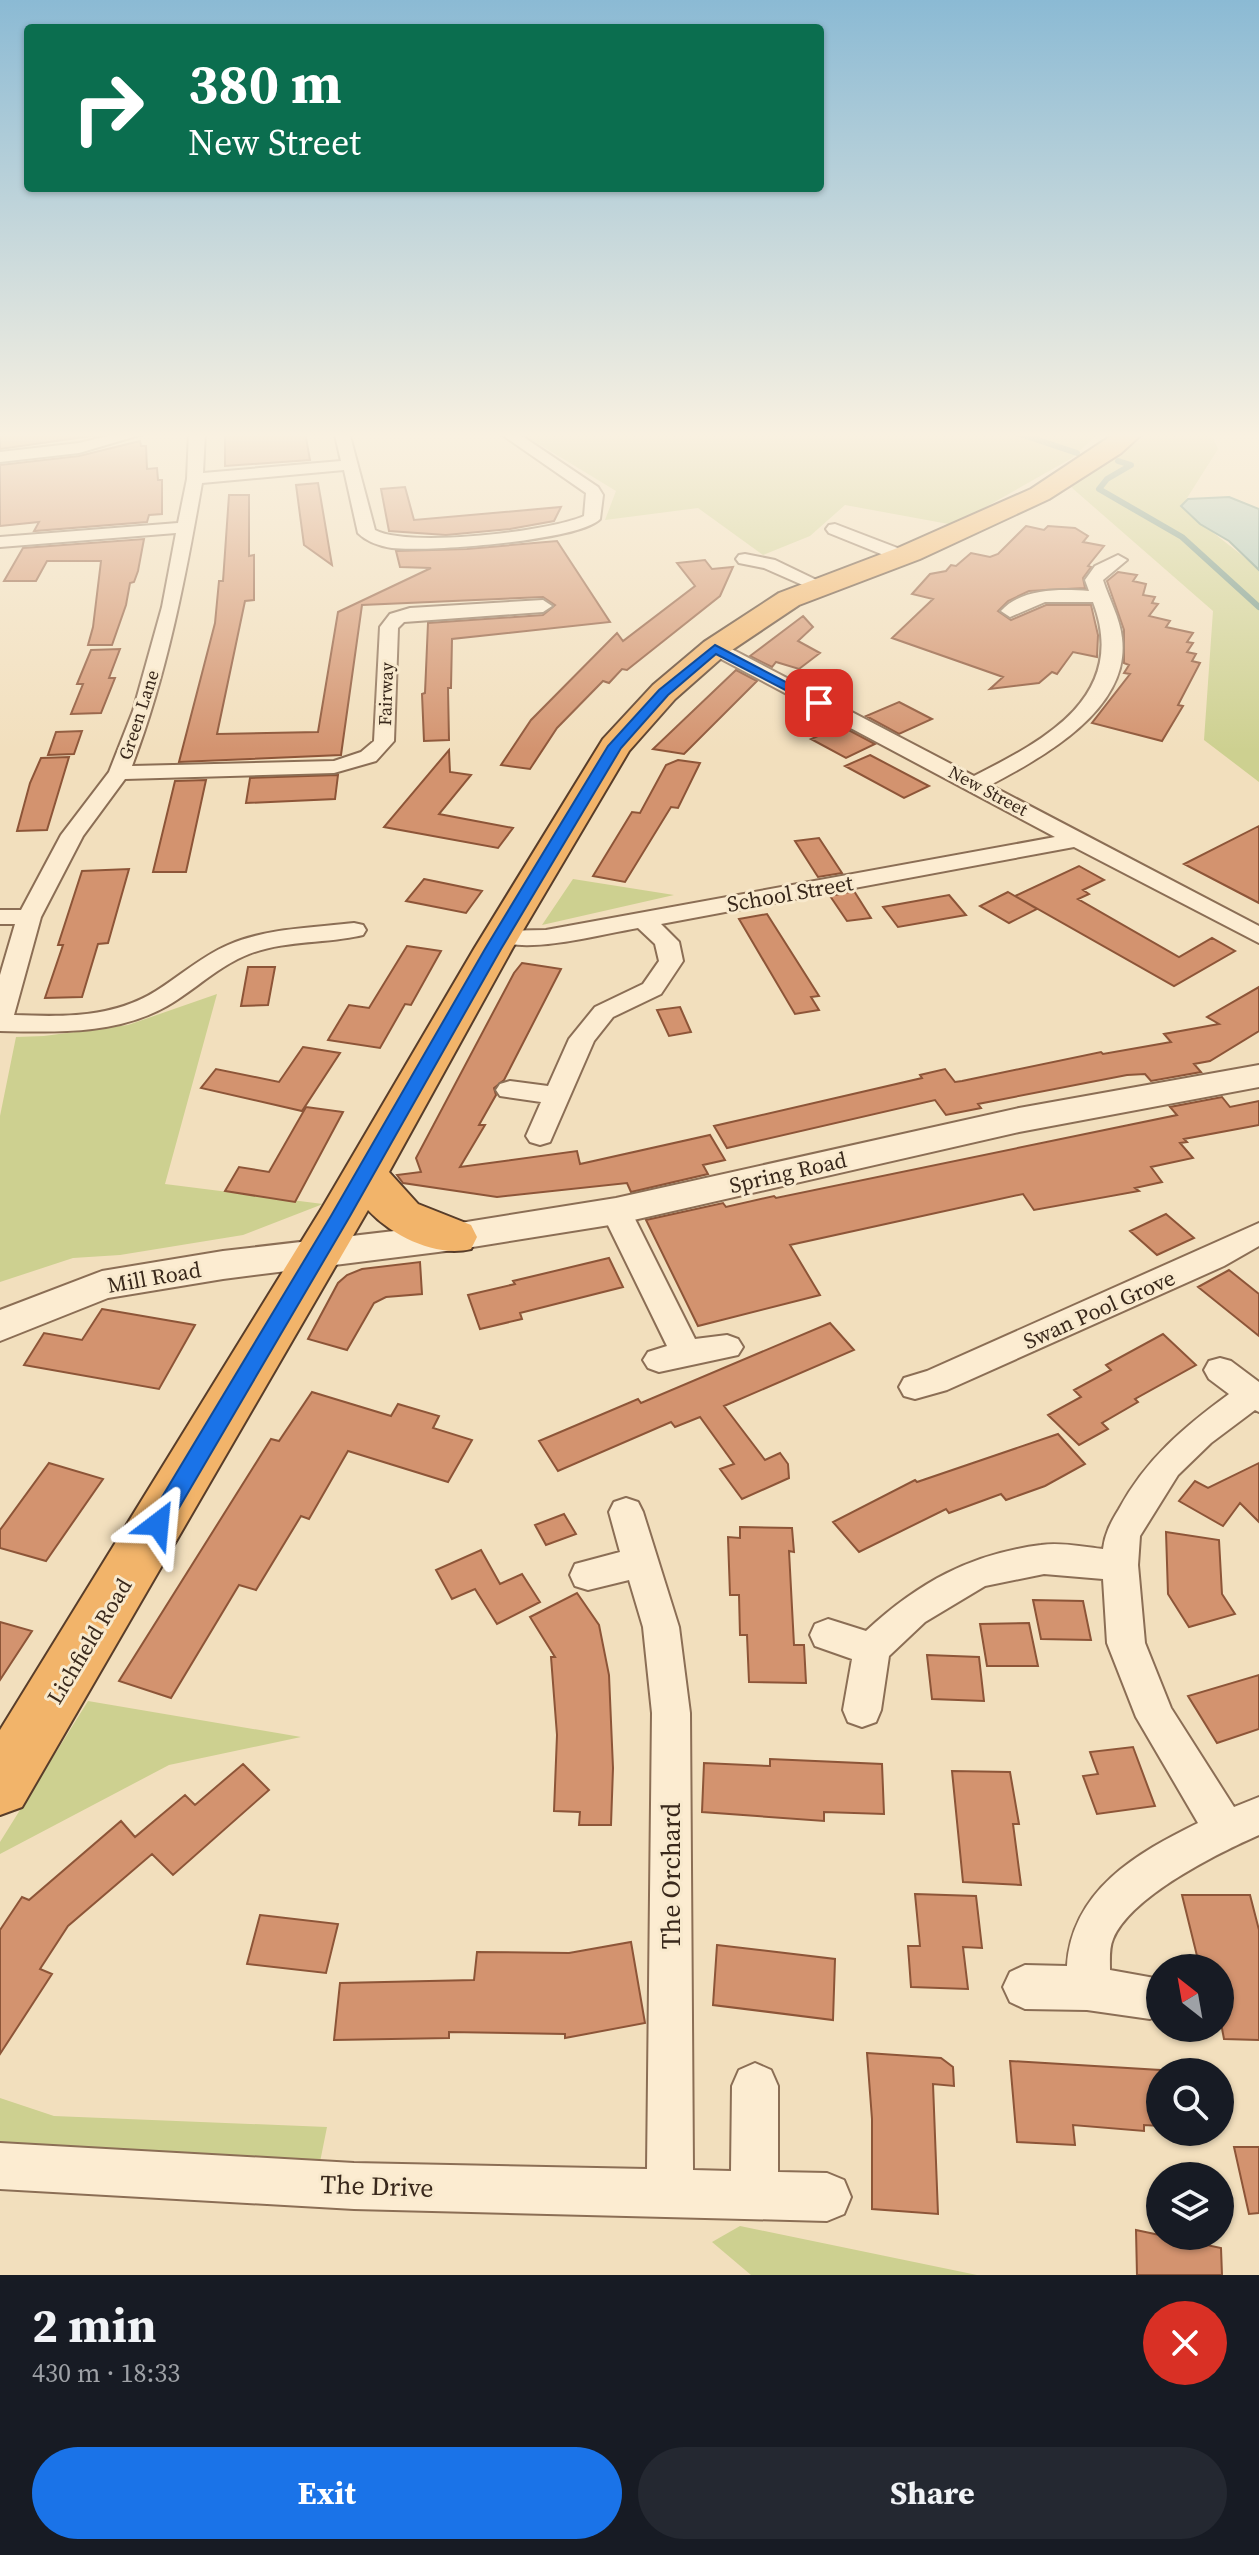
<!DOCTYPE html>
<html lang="en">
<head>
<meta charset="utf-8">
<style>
	body { margin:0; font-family:"Source Serif 4",serif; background:#242831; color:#f1f3f6; height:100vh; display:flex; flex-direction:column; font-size:30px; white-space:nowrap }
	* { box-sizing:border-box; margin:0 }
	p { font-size:26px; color:#9ea1a6 }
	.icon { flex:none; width:44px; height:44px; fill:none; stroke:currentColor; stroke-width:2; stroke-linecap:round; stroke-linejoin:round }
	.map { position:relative; height:2275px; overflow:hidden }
	.panel { display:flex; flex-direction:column; background:#171b24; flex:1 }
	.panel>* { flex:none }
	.hud { position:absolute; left:24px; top:24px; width:800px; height:168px; border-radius:8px; box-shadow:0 2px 6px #0004; background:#0b6e4f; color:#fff; overflow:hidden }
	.needle { width:52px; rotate:329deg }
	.controls { position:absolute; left:1146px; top:1954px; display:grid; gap:16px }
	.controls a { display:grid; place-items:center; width:88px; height:88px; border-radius:50%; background:#171b24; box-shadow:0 2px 6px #0004; font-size:40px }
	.pin { position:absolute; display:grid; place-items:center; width:68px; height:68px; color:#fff; margin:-34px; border-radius:16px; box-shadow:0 4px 12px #0006 }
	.me { position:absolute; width:88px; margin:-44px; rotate:29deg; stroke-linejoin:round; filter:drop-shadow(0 0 6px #0008) }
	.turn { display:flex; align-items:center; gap:28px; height:168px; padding:0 32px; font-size:36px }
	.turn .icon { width:104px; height:104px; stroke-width:2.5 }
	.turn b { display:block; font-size:56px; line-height:68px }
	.round { display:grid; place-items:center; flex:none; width:84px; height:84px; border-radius:42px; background:#242831 }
	.summary { display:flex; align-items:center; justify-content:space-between; height:136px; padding:0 32px }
	h1 { font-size:48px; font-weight:700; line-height:60px }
	.button { display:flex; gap:16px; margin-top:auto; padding:16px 32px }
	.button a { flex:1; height:92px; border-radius:48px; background:#1a73e8; color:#fff; font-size:32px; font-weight:700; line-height:92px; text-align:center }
	.button a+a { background:#242831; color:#f1f3f6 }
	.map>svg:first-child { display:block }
</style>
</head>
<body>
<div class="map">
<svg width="1259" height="2275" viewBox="0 0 1259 2275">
	<rect width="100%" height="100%" fill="#f2dfbd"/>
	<!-- green -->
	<path fill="#cdd090" d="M 519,432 L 1100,432 L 1072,458 L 954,525 L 845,505 L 810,536 L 763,555 L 698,508 L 605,520 L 616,491 Z
		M 1151,432 L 1210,432 L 1218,449 L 1182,506 C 1206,529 1234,547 1259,570 L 1259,782 L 1204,740 L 1213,611 L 1071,487 Z
		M 573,879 L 674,895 L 542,925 Z
		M 217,994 L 165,1184 L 323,1204 L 243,1235 L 120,1255 L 73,1258 L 0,1282 L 0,1116 L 16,1037 L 44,1036 L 128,1025 Z
		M 88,1701 L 301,1737 L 169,1765 L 0,1854 L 0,1842 Z
		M 0,2098 L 54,2116 L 327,2127 L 320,2162 L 0,2142 Z
		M 740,2226 L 977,2275 L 751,2275 L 712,2242 Z"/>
	<!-- water -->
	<path fill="#a1c3b7" stroke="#689184" stroke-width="2" d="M 1229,497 L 1259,509 L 1259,570 L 1229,541 L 1200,524 L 1181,506 L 1188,499 Z"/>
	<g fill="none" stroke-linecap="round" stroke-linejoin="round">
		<!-- stream -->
		<path stroke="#689184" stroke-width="6" d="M 1014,432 L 1077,453
			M 1118,461 L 1131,465 L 1107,479 L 1099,489 L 1182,537 L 1259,607"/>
	</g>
	<!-- building -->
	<path fill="#d3936f" stroke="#8d5538" stroke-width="2" d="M 0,432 L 95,432 L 98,435 L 0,449 Z
		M 225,432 L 305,432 L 310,460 L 225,466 Z
		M 140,441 L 141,446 L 146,446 L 147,469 L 157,468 L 158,480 L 162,480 L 162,514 L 149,515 L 147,522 L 34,531 L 39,522 L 0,526 L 0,465 L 79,456 Z
		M 318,483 L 321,500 L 332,565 L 304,545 L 296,485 Z
		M 405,487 L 414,520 L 561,507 L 554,521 L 510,529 L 446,535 L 389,531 L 381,489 Z
		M 229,495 L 249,495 L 249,556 L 254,555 L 254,600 L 245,601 L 217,734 L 318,732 L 338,612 L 431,568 L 400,567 L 396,551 L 467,549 L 557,541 L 610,622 L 452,639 L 451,688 L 448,688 L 449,740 L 424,741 L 422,694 L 425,693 L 428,623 L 543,615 L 555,605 L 543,597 L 362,605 L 341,755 L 179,762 L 215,623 L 219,581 L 223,581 Z
		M 1026,526 L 1044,530 L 1048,526 L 1075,528 L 1088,536 L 1083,542 L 1104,546 L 1088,566 L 1091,567 L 1083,578 L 1085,588 L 1029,591 L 1008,601 L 998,611 L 1011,620 L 1046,605 L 1091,605 L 1098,635 L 1097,657 L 1073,652 L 1057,674 L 1052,672 L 1039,683 L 990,689 L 1003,677 L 892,638 L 933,599 L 912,594 L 930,574 L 946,571 L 951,565 L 956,566 L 971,553 L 990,557 L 998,554 Z
		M 144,539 L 138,571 L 134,582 L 130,583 L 126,605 L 112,645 L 88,645 L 93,627 L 101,561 L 47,561 L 36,581 L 4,581 L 23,548 Z
		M 705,560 L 712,569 L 733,567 L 720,596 L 627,670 L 622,669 L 609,683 L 603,681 L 557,728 L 530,769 L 501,765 L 531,720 L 617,633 L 623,641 L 695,586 L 677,563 Z
		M 1118,572 L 1137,575 L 1133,581 L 1146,584 L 1143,595 L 1155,597 L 1152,603 L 1158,604 L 1149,616 L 1170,621 L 1166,627 L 1193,633 L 1187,642 L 1193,643 L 1187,652 L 1196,654 L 1192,661 L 1200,663 L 1178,705 L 1183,706 L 1162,741 L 1092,723 L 1130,674 L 1124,673 L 1129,665 L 1124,663 L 1124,630 L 1107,581 Z
		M 803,616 L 813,627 L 798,641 L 820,653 L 799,669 L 776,662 L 772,667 L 750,656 Z
		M 120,649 L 109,678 L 115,678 L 101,713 L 71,714 L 83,684 L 77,684 L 91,650 Z
		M 736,670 L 757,681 L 684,754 L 653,749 Z
		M 899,702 L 932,719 L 899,734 L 866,716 Z
		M 841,726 L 875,744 L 846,758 L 811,739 Z
		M 82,731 L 74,754 L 48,755 L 56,732 Z
		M 449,750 L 450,772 L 471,775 L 439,814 L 513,828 L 498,848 L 384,827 Z
		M 870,755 L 929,786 L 904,798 L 845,766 Z
		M 69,757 L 47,830 L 17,831 L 30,783 L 41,758 Z
		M 678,760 L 700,763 L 678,808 L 671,807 L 625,882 L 593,876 L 632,812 L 640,813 L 666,765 Z
		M 338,775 L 335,799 L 246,803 L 250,778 Z
		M 206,780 L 186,872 L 153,872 L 175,781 Z
		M 1259,826 L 1259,903 L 1184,864 Z
		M 819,838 L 842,873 L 818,877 L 795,841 Z
		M 1079,866 L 1104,880 L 1083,890 L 1089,894 L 1078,899 L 1179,957 L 1212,938 L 1235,951 L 1174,986 L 1015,896 Z
		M 129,869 L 108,943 L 98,944 L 82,997 L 45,998 L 63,945 L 58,945 L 82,871 Z
		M 424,879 L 482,891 L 466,913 L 406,901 Z
		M 854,891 L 871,918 L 847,921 L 830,896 Z
		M 1008,892 L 1037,909 L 1009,923 L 980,906 Z
		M 949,895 L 966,915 L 898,927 L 883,907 Z
		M 767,914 L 819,996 L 811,997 L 819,1010 L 795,1014 L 739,919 Z
		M 407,946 L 441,951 L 411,1005 L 405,1004 L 380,1048 L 328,1040 L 349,1005 L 369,1008 Z
		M 522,963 L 561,969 L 504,1080 L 494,1088 L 496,1095 L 479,1125 L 485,1125 L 460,1167 L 577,1151 L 580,1164 L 710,1135 L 725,1160 L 703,1165 L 708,1174 L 631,1192 L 627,1183 L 497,1197 L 403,1183 L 397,1175 L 421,1172 L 416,1158 L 514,973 Z
		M 248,967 L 275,967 L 268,1005 L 241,1006 Z
		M 1259,987 L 1259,1031 L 1210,1061 L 1194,1064 L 1201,1072 L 1151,1081 L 1145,1074 L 1127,1075 L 978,1104 L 981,1108 L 946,1115 L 935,1100 L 727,1148 L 714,1126 L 922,1078 L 920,1075 L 945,1069 L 955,1082 L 962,1081 L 1101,1052 L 1103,1054 L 1171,1042 L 1164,1034 L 1219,1024 L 1207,1017 Z
		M 680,1007 L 691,1032 L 669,1036 L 657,1010 Z
		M 303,1047 L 340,1053 L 302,1111 L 201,1088 L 216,1069 L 279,1082 Z
		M 1222,1097 L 1230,1107 L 1259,1101 L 1259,1125 L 1184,1139 L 1187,1142 L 1180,1143 L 1193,1158 L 1151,1167 L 1162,1182 L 1135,1188 L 1139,1191 L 1034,1210 L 1023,1194 L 790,1245 L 820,1295 L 698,1326 L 646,1220 L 723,1203 L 726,1207 L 774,1196 L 776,1198 L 1177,1115 L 1170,1107 Z
		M 306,1107 L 343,1112 L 295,1202 L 225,1191 L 239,1167 L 269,1172 Z
		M 1166,1214 L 1194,1238 L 1157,1255 L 1130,1231 Z
		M 609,1258 L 623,1287 L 520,1313 L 522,1319 L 480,1329 L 468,1295 L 515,1284 L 513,1281 Z
		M 420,1262 L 422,1294 L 386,1297 L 374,1303 L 347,1350 L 308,1339 L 338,1283 L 347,1275 L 362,1269 Z
		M 1229,1270 L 1259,1294 L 1259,1336 L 1198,1287 Z
		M 102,1309 L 195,1325 L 159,1389 L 24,1365 L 44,1333 L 82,1340 Z
		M 830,1323 L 854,1350 L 724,1406 L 765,1460 L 780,1453 L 788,1464 L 789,1478 L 742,1499 L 720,1469 L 734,1464 L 700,1417 L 675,1427 L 671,1422 L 558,1471 L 539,1441 L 638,1399 L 641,1403 Z
		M 1163,1334 L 1196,1365 L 1135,1399 L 1138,1402 L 1102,1423 L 1108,1429 L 1079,1445 L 1048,1415 L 1081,1397 L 1074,1390 L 1111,1370 L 1106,1365 Z
		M 312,1392 L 391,1416 L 398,1404 L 439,1416 L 433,1428 L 472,1440 L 448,1482 L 348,1451 L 309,1519 L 301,1516 L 256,1590 L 239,1585 L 171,1698 L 119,1681 L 271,1439 L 279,1441 Z
		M 1058,1434 L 1085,1464 L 1045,1486 L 1006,1500 L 1001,1494 L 949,1513 L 946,1509 L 859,1552 L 833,1522 L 915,1480 L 917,1482 Z
		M 49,1463 L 103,1479 L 46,1561 L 0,1548 L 0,1530 Z
		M 1259,1463 L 1259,1522 L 1240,1503 L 1223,1526 L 1179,1501 L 1195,1481 L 1208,1488 Z
		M 564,1514 L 576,1534 L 546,1545 L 535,1525 Z
		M 740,1527 L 792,1528 L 794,1552 L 789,1551 L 794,1645 L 804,1645 L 806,1683 L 749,1682 L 747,1635 L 740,1635 L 739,1595 L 730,1595 L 728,1537 L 740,1538 Z
		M 1166,1532 L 1219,1540 L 1222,1594 L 1235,1614 L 1189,1627 L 1168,1594 Z
		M 481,1550 L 500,1584 L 522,1574 L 540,1602 L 497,1624 L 475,1589 L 452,1599 L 436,1570 Z
		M 577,1593 L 599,1625 L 609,1675 L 613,1768 L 611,1825 L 579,1825 L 580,1812 L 554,1811 L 557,1735 L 551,1657 L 555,1657 L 530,1617 Z
		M 1033,1600 L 1083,1601 L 1091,1640 L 1041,1639 Z
		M 0,1622 L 32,1631 L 0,1680 Z
		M 1029,1623 L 1038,1666 L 987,1666 L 980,1624 Z
		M 927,1655 L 979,1657 L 984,1701 L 932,1699 Z
		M 1259,1675 L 1259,1729 L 1217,1743 L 1188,1696 Z
		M 1133,1747 L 1155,1806 L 1097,1814 L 1083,1776 L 1098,1774 L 1090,1752 Z
		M 770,1759 L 882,1764 L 884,1814 L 824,1812 L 824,1821 L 702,1812 L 704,1763 L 770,1766 Z
		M 243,1764 L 269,1790 L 173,1875 L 152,1854 L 68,1926 L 40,1969 L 52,1974 L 0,2054 L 0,1930 L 22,1897 L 29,1900 L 121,1821 L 135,1837 L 185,1795 L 195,1805 Z
		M 952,1771 L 1010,1772 L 1019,1824 L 1013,1824 L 1021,1885 L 963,1882 Z
		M 915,1894 L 976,1896 L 982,1948 L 963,1947 L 968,1989 L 911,1987 L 908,1946 L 920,1946 Z
		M 1182,1895 L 1250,1895 L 1259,1930 L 1259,2040 L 1224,2039 L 1220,2018 L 1220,1968 L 1200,1968 Z
		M 260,1915 L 338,1924 L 326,1973 L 247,1964 Z
		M 631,1942 L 645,2023 L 565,2038 L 565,2034 L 449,2032 L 449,2038 L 334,2040 L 340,1983 L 474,1980 L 477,1952 L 569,1953 Z
		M 717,1945 L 835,1959 L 833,2020 L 713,2005 Z
		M 867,2053 L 941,2058 L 953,2067 L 954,2086 L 933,2084 L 938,2214 L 872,2209 L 872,2119 Z
		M 1010,2061 L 1160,2070 L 1160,2126 L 1144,2125 L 1144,2131 L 1073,2125 L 1075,2145 L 1017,2142 Z
		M 1234,2147 L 1259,2147 L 1259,2213 L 1249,2214 Z
		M 1136,2230 L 1221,2248 L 1222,2275 L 1137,2275 Z"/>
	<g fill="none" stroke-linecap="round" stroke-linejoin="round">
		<!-- minor casing -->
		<g stroke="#8b6e55" stroke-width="4">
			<path id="minor" d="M 124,432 L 150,432 L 79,453 L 0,462 L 0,452 L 79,443 Z
				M 189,432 L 205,432 L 203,473 L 341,461 L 335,435 L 349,432 L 375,530 C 408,548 548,532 584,516 L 586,493 L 498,432 L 516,432 L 598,487 L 603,495 L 600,519 C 579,541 426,552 392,548 C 380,546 367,542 358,533 L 344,470 L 202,483 C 185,580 167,674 132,766 L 334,761 L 361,752 L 374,741 L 380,627 L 390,614 L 410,608 L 543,600 L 552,606 L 543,612 L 404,622 L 398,628 L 394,741 L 376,761 L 334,773 L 125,779 L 83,836 L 41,917 L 14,1015 C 63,1017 113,1018 156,991 C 180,976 202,956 228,945 C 267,928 312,928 354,923 L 363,925 L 366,930 L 363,935 C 325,944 285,940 249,954 C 218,966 195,990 167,1006 C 116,1035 56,1032 0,1031 L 0,975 L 15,924 L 0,924 L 0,910 L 21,910 L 61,835 L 109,772 L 133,711 L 162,607 L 176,533 L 0,547 L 0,537 L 178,523 L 187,479 Z
				M 835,524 L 908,552 L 911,556 L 908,560 L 896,560 L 829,533 L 826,529 L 829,525 Z
				M 745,554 L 775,560 L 829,586 L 826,590 L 814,590 L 764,568 L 739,563 L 736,559 L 739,555 Z
				M 1118,555 L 1127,560 L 1103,580 C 1109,599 1120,618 1122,638 C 1131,709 1042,758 990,785 L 1259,926 L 1259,943 L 1074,847 L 661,924 L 679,942 L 683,961 L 661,994 L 613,1017 L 594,1041 L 550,1142 L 540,1145 L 530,1142 L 526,1136 L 541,1102 L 500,1096 L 496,1090 L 500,1084 L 510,1081 L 548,1086 L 569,1039 L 595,1007 L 643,984 L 659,961 L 655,944 L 638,928 C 591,936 538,953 491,941 L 488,936 L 491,931 L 546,930 L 1055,837 L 708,652 L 705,648 L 708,644 L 722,644 L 974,776 C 1045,740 1129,696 1093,602 L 1045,602 L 1010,617 L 1001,611 C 1022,588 1060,589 1089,591 L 1085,580 L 1095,566 Z
				M 616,1201 L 626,1204 L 631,1211 L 695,1339 L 727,1335 L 738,1339 L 743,1347 L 738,1355 L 659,1372 L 648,1368 L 643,1360 L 648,1352 L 667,1346 L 601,1211 L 606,1204 Z
				M 1259,1223 L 1259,1246 L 1224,1266 L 947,1390 L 915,1399 L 904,1396 L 899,1387 L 904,1378 L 927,1371 Z
				M 1220,1358 L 1231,1361 L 1259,1382 L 1259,1412 L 1255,1410 L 1211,1443 L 1178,1475 L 1140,1536 L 1138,1565 L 1145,1643 L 1171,1708 L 1234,1807 L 1259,1797 L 1259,1835 C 1218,1853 1131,1896 1113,1939 C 1109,1948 1110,1960 1110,1970 L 1160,1979 L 1160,2015 L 1150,2019 L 1087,2010 L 1025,2009 L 1010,2002 L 1003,1987 L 1010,1972 L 1025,1965 L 1067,1966 C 1072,1890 1137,1853 1198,1823 L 1136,1717 L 1107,1643 L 1103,1579 L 1044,1574 L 985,1586 L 925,1622 L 889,1656 L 881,1710 L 876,1722 L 862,1727 L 848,1722 L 843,1710 L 852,1659 L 815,1646 L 810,1635 L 815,1624 L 828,1619 L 866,1631 C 918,1583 970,1554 1041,1545 C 1061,1542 1084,1547 1103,1549 C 1105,1533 1111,1522 1119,1509 C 1146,1459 1184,1427 1229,1394 L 1209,1379 L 1204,1370 L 1209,1361 Z
				M 626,1498 L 638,1502 L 643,1512 L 679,1627 L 690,1713 L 693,2170 L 731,2171 L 732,2086 L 739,2070 L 755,2063 L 771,2070 L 778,2086 L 778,2172 L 827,2173 L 844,2180 L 851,2197 L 844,2214 L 827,2221 L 354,2209 L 0,2189 L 0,2143 L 354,2163 L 647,2169 L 652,1713 L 643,1627 L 629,1580 L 588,1590 L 575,1586 L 570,1575 L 575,1564 L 620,1552 L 609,1512 L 614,1502 Z"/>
		</g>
		<!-- tertiary casing -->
		<g stroke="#8b6e55" stroke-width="4">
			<path id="tertiary" d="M 1259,1065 L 1259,1087 L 1019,1132 L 616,1224 L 454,1250 L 223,1279 L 108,1298 L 0,1341 L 0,1310 L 102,1271 L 223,1251 L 454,1224 L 616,1198 L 1019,1108 Z"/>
		</g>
		<!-- trunk casing -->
		<g stroke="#583d2a" stroke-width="4">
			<path id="trunk" d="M 1117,432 L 1144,432 L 1121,453 L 1049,499 L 920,559 L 799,605 L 726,654 L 675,699 L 629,751 L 512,949 L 389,1172 L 418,1204 L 471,1225 L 477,1237 L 471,1249 C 436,1258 391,1235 368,1210 L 22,1807 L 0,1815 L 0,1730 L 322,1208 L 474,949 L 603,739 L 653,685 L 704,642 L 779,593 L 900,547 L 1031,489 Z"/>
		</g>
		<!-- minor -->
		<use href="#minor" fill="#fcecd1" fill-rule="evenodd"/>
		<!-- tertiary -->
		<use href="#tertiary" fill="#fcecd1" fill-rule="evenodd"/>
		<!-- trunk -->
		<use href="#trunk" fill="#f2b46a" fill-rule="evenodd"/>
	</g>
	<!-- sky -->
	<linearGradient id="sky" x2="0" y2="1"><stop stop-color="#8bbad4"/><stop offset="0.58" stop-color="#f9f1e1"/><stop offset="1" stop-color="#f9f1e1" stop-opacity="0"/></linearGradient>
	<rect width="1259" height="751" fill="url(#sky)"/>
	<!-- route -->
	<path fill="#1a73e8" stroke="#114b97" stroke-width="2" d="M 715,645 L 826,703 L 814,705 L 716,654 L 668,695 L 621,748 L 501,949 L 350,1216 L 166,1530 L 158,1533 L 150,1530 L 147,1524 L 150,1517 L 331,1216 L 485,949 L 608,746 L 659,690 Z"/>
	<g text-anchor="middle" stroke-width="6" stroke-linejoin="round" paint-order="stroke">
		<!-- far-street labels -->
		<g font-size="18" fill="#39281b" stroke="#f8e9cd">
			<text transform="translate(386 694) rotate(-88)" y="6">Fairway</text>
			<text transform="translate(139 715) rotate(-72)" y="6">Green Lane</text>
			<text transform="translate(988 791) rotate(28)" y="6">New Street</text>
		</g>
		<!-- street labels -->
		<g font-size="22" fill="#39281b" stroke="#f8e9cd">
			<text transform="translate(790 893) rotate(-10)" y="8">School Street</text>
			<text transform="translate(788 1172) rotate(-13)" y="8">Spring Road</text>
			<text transform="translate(154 1277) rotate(-10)" y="8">Mill Road</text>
			<text transform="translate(1099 1309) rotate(-24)" y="8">Swan Pool Grove</text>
			<text transform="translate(89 1641) rotate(-59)" y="8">Lichfield Road</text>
		</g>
		<!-- near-street labels -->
		<g font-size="26" fill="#39281b" stroke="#f8e9cd">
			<text transform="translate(671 1876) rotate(-90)" y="9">The Orchard</text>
			<text transform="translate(377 2186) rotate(2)" y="9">The Drive</text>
		</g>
	</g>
</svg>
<div class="controls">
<a><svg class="needle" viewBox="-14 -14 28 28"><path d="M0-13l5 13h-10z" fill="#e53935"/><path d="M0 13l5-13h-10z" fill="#9ea1a6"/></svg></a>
<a><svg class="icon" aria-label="search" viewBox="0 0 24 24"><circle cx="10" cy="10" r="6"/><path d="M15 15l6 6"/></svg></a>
<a><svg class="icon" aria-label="layers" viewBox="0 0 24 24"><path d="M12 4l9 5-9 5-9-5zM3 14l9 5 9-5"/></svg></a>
</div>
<div class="pin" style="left:819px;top:703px;background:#d93025"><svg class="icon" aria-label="arrive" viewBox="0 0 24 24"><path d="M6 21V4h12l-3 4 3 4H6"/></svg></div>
<svg class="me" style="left:158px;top:1524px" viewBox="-20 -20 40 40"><path d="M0-17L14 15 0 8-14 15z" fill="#1a73e8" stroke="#fff" stroke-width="4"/></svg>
<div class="hud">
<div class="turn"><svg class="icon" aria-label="right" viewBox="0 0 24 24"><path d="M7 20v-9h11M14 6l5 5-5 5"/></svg><div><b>380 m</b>New Street</div></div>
</div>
</div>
<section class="panel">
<div class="summary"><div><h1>2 min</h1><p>430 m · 18:33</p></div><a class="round" style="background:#d93025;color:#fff"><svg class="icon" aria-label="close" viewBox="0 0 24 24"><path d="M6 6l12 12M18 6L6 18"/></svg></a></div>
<div class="button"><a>Exit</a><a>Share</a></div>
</section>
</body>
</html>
